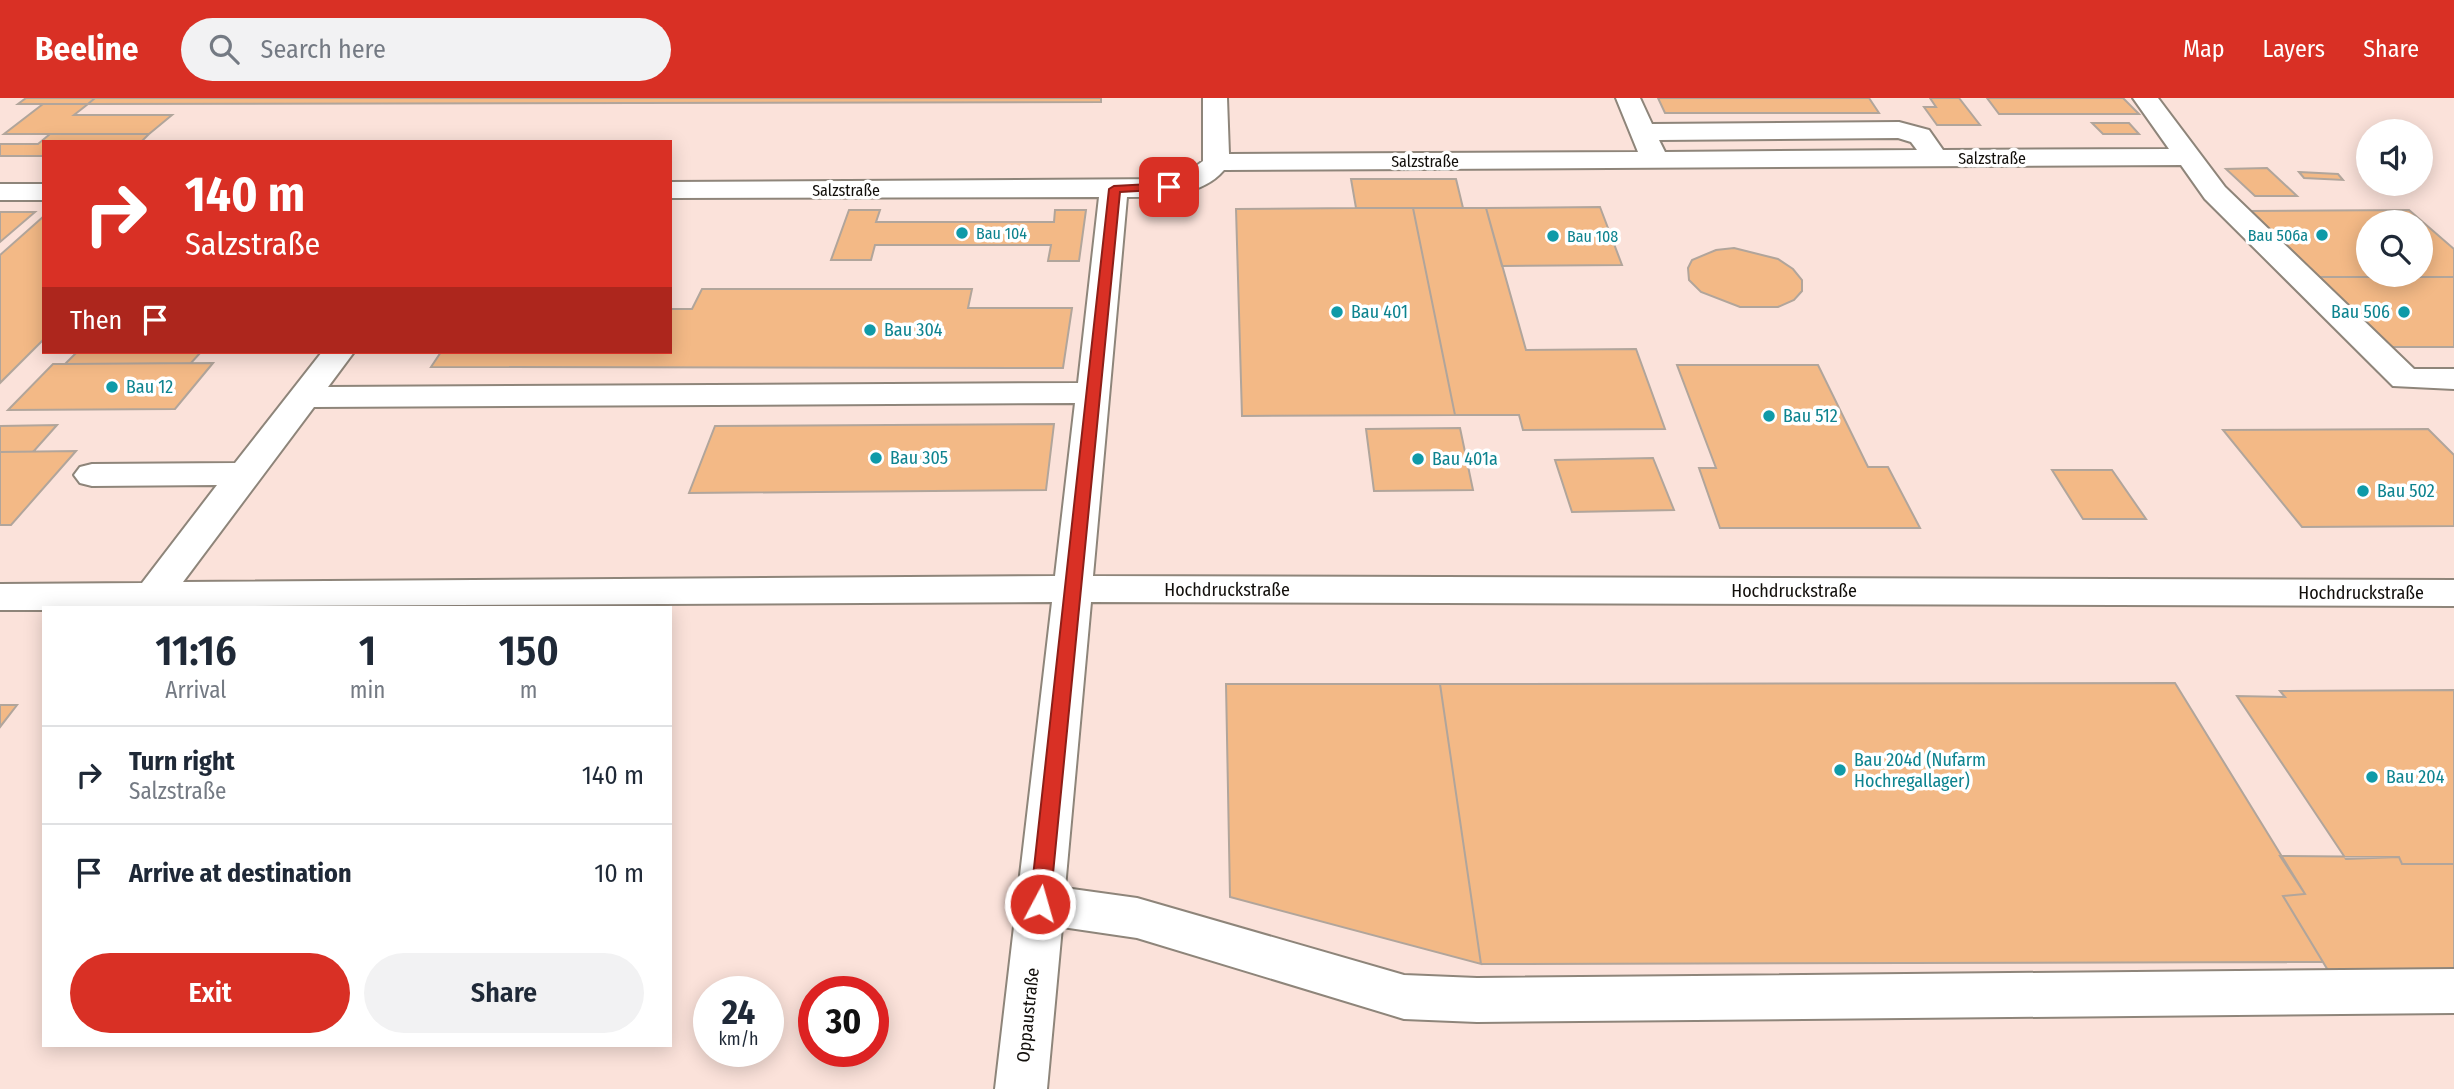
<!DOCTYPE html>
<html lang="en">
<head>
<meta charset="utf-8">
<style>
	body { margin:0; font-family:"Fira Sans Condensed",sans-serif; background:#f2f2f3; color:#1f2937; height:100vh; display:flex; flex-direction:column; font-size:26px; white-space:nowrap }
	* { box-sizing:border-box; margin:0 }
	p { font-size:23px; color:#747a83 }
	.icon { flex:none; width:38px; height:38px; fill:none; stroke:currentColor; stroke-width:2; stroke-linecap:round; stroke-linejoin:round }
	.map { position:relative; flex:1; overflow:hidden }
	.details { position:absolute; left:42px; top:508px; width:630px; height:441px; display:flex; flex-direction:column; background:#fff; border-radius:0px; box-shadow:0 4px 18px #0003 }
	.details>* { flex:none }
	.hud { position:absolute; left:42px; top:42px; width:630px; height:214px; border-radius:0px; box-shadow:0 4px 18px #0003; background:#d93025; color:#fff; overflow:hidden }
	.fabs { position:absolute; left:2356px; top:21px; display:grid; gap:14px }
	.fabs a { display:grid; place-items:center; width:77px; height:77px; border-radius:50%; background:#fff; box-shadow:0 4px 18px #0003; font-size:35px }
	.speed { position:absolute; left:693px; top:878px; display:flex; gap:14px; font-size:35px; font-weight:700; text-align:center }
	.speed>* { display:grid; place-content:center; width:91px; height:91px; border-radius:50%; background:#fff; box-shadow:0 4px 18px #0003; line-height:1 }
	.speed small { font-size:18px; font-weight:400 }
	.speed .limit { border:10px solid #d22; background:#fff; color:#111 }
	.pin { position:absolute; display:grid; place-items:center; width:60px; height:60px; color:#fff; margin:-30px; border-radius:14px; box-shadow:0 4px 10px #0006 }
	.me { position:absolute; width:77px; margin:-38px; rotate:6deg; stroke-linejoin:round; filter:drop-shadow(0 0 5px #0008) }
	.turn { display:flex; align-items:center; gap:24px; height:147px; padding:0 28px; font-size:32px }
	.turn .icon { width:91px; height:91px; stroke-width:2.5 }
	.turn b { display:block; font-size:49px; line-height:60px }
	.then { display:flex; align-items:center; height:66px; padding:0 28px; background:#0003; gap:14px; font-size:26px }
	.eta { display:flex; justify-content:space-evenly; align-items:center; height:119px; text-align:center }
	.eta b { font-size:42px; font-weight:600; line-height:49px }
	.button { display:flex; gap:14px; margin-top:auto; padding:14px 28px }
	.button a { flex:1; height:80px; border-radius:42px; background:#d93025; color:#fff; font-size:28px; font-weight:600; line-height:80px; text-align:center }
	.button a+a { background:#f2f2f3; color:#1f2937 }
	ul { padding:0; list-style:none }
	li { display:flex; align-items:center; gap:21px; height:98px; padding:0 28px; border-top:2px solid #e0e1e3 }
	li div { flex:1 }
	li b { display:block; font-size:26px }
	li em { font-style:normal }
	header { display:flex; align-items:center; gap:42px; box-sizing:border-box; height:98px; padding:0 35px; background:#d93025; color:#fff }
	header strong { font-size:33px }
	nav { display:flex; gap:38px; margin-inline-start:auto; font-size:24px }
	.search { width:490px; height:63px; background:#f2f2f3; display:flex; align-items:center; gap:18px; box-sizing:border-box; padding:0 24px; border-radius:38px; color:#747a83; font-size:26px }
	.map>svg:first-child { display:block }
</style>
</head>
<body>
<header>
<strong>Beeline</strong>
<div class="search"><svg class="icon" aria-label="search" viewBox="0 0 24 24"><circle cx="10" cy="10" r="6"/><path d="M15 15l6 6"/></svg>Search here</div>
<nav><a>Map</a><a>Layers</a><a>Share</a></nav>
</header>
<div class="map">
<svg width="2454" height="991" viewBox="0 0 2454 991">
	<rect width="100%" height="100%" fill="#faf0e4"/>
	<!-- industrial -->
	<path fill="#fbe2da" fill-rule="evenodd" d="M 0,0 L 2454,0 L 2454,991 L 0,991 ZM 2368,33 L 2420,33 L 2420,86 L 2368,86 ZM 44,44 L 670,44 L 670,254 L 44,254 ZM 2368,124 L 2420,124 L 2420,177 L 2368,177 ZM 44,509 L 670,509 L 670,947 L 44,947 ZM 709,894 L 768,894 L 768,954 L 709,954 ZM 814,894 L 873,894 L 873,954 L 814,954 Z"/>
	<!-- building -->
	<path fill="#f3b986" stroke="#b1a59b" stroke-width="2" fill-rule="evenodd" d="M 26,0 L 95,0 L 88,6 L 18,6 Z
		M 95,0 L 1101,0 L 1101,4 L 88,6 Z
		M 1658,0 L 1869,0 L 1879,15 L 1665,15 Z
		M 1930,0 L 1959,0 L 1980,27 L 1937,27 L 1924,9 L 1936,9 Z
		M 1987,0 L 2123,0 L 2139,16 L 1999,16 Z
		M 43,6 L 88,6 L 74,17 L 172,17 L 149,36 L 4,36 Z
		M 2092,25 L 2129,25 L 2139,36 L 2103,36 Z
		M 50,36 L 149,36 L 141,44 L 44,44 L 44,58 L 0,58 L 0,46 L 38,46 Z
		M 2267,70 L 2297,98 L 2255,98 L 2226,71 Z
		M 2299,74 L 2338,76 L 2343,82 L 2304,80 Z
		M 1351,81 L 1456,81 L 1463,110 L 1356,110 Z
		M 1600,109 L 1622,167 L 1502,168 L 1486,110 Z
		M 1356,110 L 1413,110 L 1455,317 L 1242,318 L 1236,111 Z
		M 1413,110 L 1486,110 L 1526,252 L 1636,251 L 1665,331 L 1523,332 L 1519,317 L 1455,317 Z
		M 849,112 L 880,112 L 876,124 L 1054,124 L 1055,112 L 1086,112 L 1079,163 L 1048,163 L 1051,147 L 875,147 L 871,162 L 831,162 Z
		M 2409,112 L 2454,151 L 2454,179 L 2319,179 L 2251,113 ZM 2368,124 L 2420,124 L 2420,177 L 2368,177 Z
		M 0,114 L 35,114 L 0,144 Z
		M 44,118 L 44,241 L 0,285 L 0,157 Z
		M 1734,150 L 1778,161 L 1793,171 L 1802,182 L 1802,193 L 1794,202 L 1778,209 L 1740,209 L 1701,194 L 1689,182 L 1688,170 L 1692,162 L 1716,152 Z
		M 2319,179 L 2454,179 L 2454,249 L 2389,249 Z
		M 702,191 L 972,191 L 968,210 L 1072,210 L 1063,270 L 431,269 L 441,254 L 670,254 L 670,211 L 692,211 Z
		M 77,254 L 201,254 L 191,265 L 65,266 Z
		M 213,265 L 175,311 L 8,312 L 53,266 Z
		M 1677,267 L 1818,267 L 1868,369 L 1888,369 L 1920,430 L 1720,430 L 1699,370 L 1716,370 Z
		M 1054,326 L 1046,392 L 689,395 L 715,328 Z
		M 57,327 L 33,354 L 0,354 L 0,328 Z
		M 1460,330 L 1473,392 L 1374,393 L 1366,331 Z
		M 2428,331 L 2454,357 L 2454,428 L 2302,429 L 2223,332 Z
		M 76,353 L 11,427 L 0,427 L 0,354 Z
		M 1653,360 L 1674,412 L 1572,414 L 1555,362 Z
		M 2052,372 L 2112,372 L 2146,421 L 2083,421 Z
		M 2175,585 L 2305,796 L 2283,798 L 2323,864 L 1481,866 L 1440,586 Z
		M 1226,586 L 1440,586 L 1481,866 L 1230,799 Z
		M 2454,592 L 2454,766 L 2402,766 L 2399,759 L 2346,761 L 2237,598 L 2285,599 L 2280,593 Z
		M 0,607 L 17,607 L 0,629 Z
		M 2280,758 L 2399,759 L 2402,766 L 2454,766 L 2454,875 L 2329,874 L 2283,798 L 2305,796 Z"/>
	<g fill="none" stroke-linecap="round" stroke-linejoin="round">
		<!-- minor casing -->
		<g stroke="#8e857a" stroke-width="4">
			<path id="minor" d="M 1203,0 L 1227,0 L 1229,56 L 1638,54 L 1616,0 L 1640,0 L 1652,26 L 1899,24 L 1929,32 L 1943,52 L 2169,51 L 2133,0 L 2158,0 L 2225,89 L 2414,271 L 2454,271 L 2454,291 L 2393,288 L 2205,101 L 2181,67 L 1224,72 C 1201,99 1159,99 1127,99 L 1093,478 L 2454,482 L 2454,508 L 1091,504 L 1065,790 L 1137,800 L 1404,877 L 1477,880 L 2454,871 L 2454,915 L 1477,924 L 1404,921 L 1137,840 L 1062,829 L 1047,991 L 995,991 L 1052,504 L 44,509 L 44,512 L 0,512 L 0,486 L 142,485 L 217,387 L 92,388 L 80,385 L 74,377 L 80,369 L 92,366 L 235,365 L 322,254 L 354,254 L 328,289 L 1078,285 L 1099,99 L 670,100 L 670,84 L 1169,81 L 1185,76 L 1203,63 ZM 1898,40 L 1911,44 L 1917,52 L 1665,54 L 1659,42 ZM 1075,305 L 1055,478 L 183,484 L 314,309 Z
				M 0,86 L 44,86 L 44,102 L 0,102 Z"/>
		</g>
		<!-- minor -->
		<use href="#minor" fill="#fff" fill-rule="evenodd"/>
	</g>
	<!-- route -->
	<path fill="#d93025" stroke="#8d1f18" stroke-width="2" d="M 1169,85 L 1174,89 L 1173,91 L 1120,94 L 1050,806 L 1047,812 L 1033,812 L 1030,806 L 1109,91 L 1114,88 Z"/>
	<!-- markers -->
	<g fill="#0f9aa8" stroke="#fff" stroke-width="2.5">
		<circle cx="962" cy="135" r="7"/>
		<circle cx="2322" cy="137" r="7"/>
		<circle cx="1553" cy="138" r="7"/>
		<circle cx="1337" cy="214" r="7"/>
		<circle cx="2404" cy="214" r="7"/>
		<circle cx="870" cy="232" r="7"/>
		<circle cx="112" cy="289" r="7"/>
		<circle cx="1769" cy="318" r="7"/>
		<circle cx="876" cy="360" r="7"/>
		<circle cx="1418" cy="361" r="7"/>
		<circle cx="2363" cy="393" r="7"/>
		<circle cx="1840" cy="672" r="7"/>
		<circle cx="2372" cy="679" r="7"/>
	</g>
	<g text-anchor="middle" stroke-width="7" stroke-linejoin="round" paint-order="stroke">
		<!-- far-street labels -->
		<g font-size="16" fill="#110e0a" stroke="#fff">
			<text x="1992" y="66">Salzstraße</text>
			<text x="1425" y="69">Salzstraße</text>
			<text x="846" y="98">Salzstraße</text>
		</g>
		<!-- far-culture labels -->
		<g font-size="16" fill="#0d838f" stroke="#fff" text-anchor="start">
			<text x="976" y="141">Bau 104</text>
			<text x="2308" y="143" text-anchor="end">Bau 506a</text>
			<text x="1567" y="144">Bau 108</text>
		</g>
		<!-- culture labels -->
		<g font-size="18" fill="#0d838f" stroke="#fff" text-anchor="start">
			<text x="1351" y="220">Bau 401</text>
			<text x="2390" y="220" text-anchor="end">Bau 506</text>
			<text x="884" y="238">Bau 304</text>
			<text x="126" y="295">Bau 12</text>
			<text x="1783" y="324">Bau 512</text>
			<text x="890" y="366">Bau 305</text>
			<text x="1432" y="367">Bau 401a</text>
			<text x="2377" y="399">Bau 502</text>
			<text x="1854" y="668">Bau 204d (Nufarm<tspan x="1854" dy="21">Hochregallager)</tspan></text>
			<text x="2386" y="685">Bau 204</text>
		</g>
		<!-- street labels -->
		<g font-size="18" fill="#110e0a" stroke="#fff">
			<text x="1227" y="498">Hochdruckstraße</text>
			<text x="1794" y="499">Hochdruckstraße</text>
			<text x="2361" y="501">Hochdruckstraße</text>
			<text transform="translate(1028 917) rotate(-84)" y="6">Oppaustraße</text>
		</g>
	</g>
</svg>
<div class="fabs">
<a><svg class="icon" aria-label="sound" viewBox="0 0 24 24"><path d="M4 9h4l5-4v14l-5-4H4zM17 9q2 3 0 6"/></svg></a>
<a><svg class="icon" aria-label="search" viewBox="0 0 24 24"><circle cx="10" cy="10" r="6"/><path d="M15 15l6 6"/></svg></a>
</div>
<div class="speed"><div>24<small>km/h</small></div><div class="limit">30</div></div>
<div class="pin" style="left:1169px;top:89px;background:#d93025"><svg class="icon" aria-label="arrive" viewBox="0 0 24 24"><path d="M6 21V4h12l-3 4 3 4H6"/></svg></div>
<svg class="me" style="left:1040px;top:806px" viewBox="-20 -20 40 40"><circle r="17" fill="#d93025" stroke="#fff" stroke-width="3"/><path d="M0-11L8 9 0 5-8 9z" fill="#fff"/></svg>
<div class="hud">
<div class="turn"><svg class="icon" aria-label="right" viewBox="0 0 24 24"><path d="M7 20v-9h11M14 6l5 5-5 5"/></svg><div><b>140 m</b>Salzstraße</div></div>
<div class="then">Then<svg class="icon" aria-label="arrive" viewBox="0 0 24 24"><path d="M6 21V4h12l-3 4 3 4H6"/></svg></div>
</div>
<section class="details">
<div class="eta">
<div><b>11:16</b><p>Arrival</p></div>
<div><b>1</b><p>min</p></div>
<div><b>150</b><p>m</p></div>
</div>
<ul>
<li><svg class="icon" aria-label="right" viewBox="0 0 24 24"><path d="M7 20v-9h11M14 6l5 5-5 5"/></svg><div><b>Turn right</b><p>Salzstraße</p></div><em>140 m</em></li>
<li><svg class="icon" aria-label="arrive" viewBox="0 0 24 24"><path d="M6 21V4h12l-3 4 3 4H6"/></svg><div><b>Arrive at destination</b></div><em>10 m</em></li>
</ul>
<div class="button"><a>Exit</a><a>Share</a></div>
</section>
</div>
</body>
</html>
